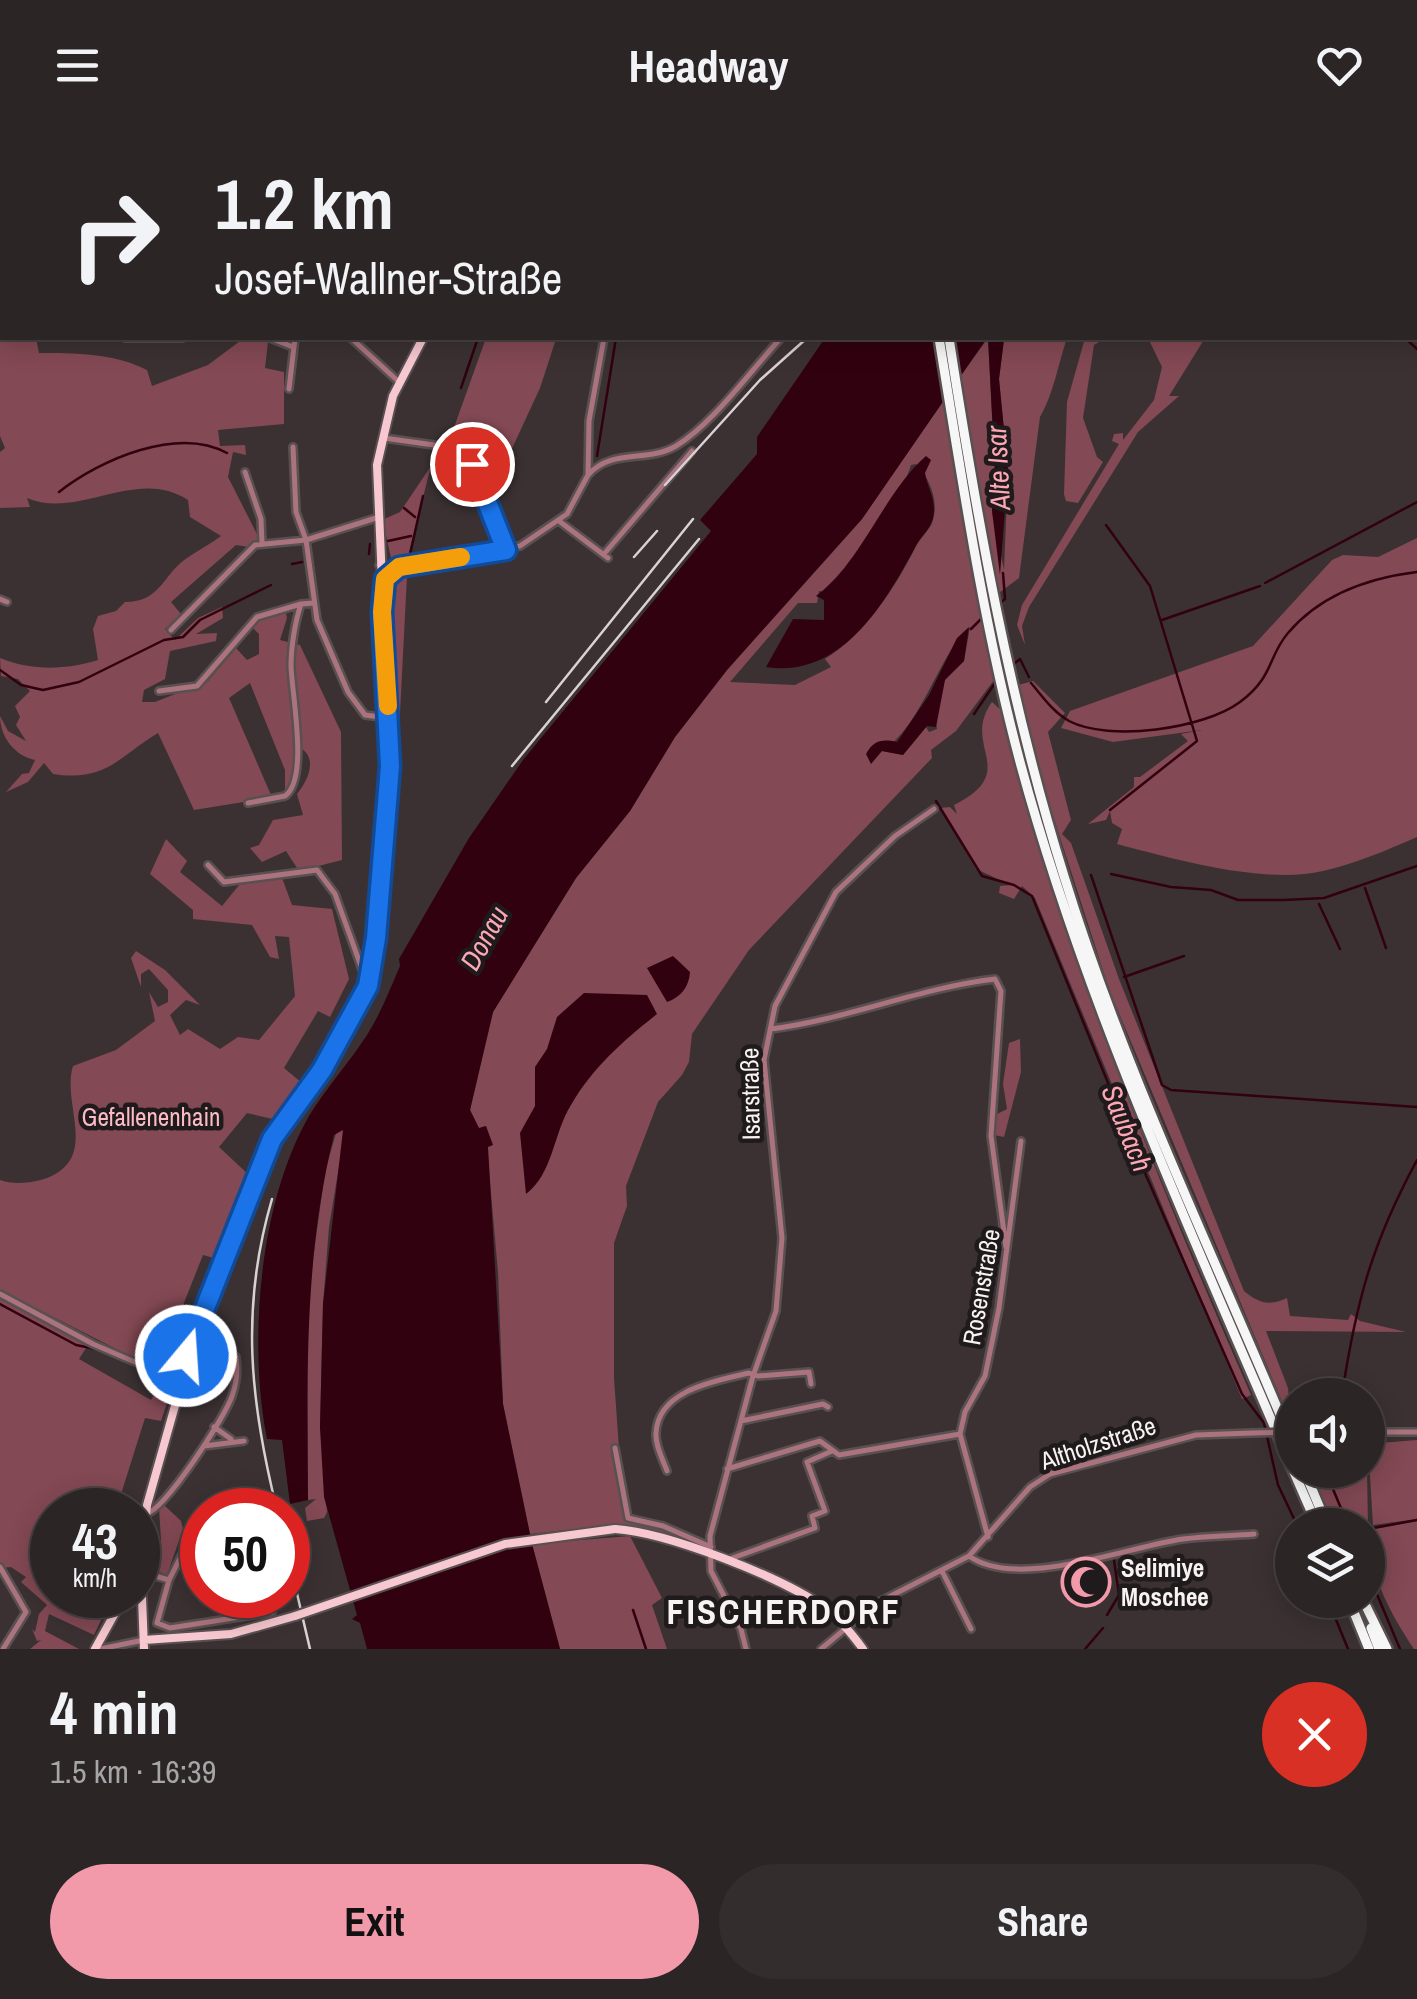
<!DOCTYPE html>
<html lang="en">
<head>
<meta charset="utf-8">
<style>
	body { margin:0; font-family:"Archivo Narrow",sans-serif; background:#342d2e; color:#f1f3f6; height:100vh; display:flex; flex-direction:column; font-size:38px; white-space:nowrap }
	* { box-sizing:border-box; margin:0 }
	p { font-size:32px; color:#a6a5a7 }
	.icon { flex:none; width:55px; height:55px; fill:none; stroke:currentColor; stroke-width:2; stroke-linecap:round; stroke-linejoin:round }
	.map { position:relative; height:1519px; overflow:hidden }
	.side { display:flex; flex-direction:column; background:#2c2526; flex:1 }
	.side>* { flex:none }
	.top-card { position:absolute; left:0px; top:0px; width:1418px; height:210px; box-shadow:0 5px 25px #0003,0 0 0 2px #484243; background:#2c2526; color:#f1f3f6; overflow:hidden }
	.fabs { position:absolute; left:1275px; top:1248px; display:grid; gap:20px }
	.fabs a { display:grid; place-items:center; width:110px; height:110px; border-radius:50%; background:#2c2526; box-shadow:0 5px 25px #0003,0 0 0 2px #484243; font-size:50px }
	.speed { position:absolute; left:30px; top:1358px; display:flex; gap:20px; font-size:50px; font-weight:700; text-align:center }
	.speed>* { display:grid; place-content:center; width:130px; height:130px; border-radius:50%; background:#2c2526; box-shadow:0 5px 25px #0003,0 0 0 2px #484243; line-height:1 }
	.speed small { font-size:25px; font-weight:400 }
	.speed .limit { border:15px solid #d22; background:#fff; color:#111 }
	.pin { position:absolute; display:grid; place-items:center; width:85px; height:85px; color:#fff; margin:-42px; border:5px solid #fff; border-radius:50%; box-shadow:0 2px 10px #0007 }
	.me { position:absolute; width:110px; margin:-55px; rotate:18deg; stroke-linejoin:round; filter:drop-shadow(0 0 8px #0008) }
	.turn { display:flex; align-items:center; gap:35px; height:210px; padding:0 50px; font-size:45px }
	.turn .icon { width:130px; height:130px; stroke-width:2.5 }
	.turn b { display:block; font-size:70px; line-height:85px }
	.round { display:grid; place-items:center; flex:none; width:105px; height:105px; border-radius:52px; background:#342d2e }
	.summary { display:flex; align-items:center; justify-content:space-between; height:170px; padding:0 50px }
	h1 { font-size:60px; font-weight:700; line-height:75px }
	.primary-button { display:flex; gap:20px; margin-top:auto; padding:20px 50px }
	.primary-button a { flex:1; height:115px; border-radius:60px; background:#f39aaa; color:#111; font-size:40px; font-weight:700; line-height:115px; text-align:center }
	.primary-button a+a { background:#342d2e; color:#f1f3f6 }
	header { display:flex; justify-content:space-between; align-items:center; height:130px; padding:0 50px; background:#2c2526; font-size:45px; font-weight:700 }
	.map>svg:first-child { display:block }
</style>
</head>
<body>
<header><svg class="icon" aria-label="menu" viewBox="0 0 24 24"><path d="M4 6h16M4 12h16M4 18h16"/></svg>Headway<svg class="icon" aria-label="heart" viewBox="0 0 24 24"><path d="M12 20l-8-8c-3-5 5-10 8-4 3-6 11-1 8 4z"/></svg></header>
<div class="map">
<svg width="1417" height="1519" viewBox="0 0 1417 1519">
	<rect width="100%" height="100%" fill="#3b3133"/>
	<!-- green -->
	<path fill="#834954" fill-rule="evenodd" d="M 0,208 L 36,208 L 39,223 C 75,223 114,223 147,240 L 152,256 L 208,235 L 244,208 L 268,212 L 265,238 L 284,242 L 284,294 L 218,300 L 220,316 L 245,315 L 246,325 L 233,322 L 228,347 L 260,410 L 249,417 L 236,415 L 171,472 L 181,484 L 165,499 L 175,510 L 198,488 L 222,477 L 223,488 L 196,504 L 217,503 L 216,511 L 170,521 L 165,549 L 144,560 L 142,572 L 155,572 L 208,551 L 236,518 L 247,530 L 259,524 L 259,504 L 252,497 L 266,484 L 285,479 L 287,488 L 280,510 L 300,515 L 341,602 L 342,730 L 299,741 L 286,721 L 262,732 L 250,718 L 259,715 L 273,690 L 303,685 L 297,664 C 309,649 319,626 297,616 L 296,648 L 285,665 L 285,640 L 250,553 L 229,568 L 271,665 L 263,669 L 194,680 L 158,603 C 118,627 107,652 53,644 L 44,633 L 28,652 L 6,662 L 22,644 L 29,643 L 35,630 C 15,626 0,607 0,586 L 8,601 L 26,611 L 16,595 L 20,587 L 15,576 L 30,561 L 18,549 L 1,546 L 0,528 C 31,541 66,540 98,530 L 93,499 L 98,486 L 116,481 L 125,472 C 161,472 162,445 187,428 C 199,420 210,414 221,406 L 190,387 L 188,370 C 137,336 78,390 27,368 L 30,377 L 0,378 L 0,322 L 5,318 L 0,306 Z
		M 486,208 L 556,209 L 540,258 L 492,362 L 503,401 L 488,366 L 483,368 L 469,328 L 447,317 Z
		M 988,208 L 995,342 L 992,381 L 1004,440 L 1008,341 L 999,249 L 1004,208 L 1067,208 C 1058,234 1054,263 1040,287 L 1019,448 L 999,463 L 959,248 Z
		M 1085,208 L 1106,208 L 1094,215 L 1083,288 L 1097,327 L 1103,332 L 1078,373 L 1066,371 L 1064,364 L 1067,272 Z
		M 1148,208 L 1205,208 L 1169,266 L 1179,266 L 1138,302 L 1029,477 L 1022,496 L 1025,515 L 1017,495 L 1022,475 L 1119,314 L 1112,311 L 1114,304 L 1123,303 L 1123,310 L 1154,270 L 1162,237 Z
		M 943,271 L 994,550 L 956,601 L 931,620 L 932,628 L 749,820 L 692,904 L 689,932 L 682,945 L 658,972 L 626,1056 L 627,1076 L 614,1113 L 614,1248 L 619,1318 L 615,1320 L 625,1389 L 680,1405 L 703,1417 L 621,1394 L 530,1404 L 503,1274 L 498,1142 L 485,996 L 479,999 L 470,980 L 493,882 L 576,748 L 630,681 L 675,607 L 727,540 L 862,389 ZM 916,334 C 929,347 939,371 933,390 C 931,399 921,407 916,416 C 896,457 865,504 825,529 L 831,537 L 795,555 L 730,552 L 798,473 L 817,473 L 819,461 L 827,462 C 852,433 901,370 911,335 ZM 970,497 L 964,531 L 945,549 L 935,585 L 937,599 L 929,602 L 926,597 L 903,625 L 882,621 C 922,597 940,521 970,497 Z
		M 431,336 L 407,430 L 391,428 L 383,392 L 379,398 L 378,372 L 382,390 L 400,382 Z
		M 1417,408 L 1417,707 C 1387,720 1355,734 1323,741 C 1265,755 1174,729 1117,714 L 1122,699 L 1112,693 L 1110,681 L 1106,690 L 1088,694 L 1134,657 L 1134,647 L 1140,647 L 1188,611 L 1181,604 L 1202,600 L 1113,612 L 1061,598 L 1070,581 L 1253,516 L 1332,430 L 1343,425 L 1378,427 Z
		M 405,438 L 407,446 L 394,701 L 389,693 L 394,590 L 390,454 Z
		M 1033,551 L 1065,583 L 1048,602 L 1071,690 L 1062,704 L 1071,713 L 1119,849 L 1244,1161 C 1260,1174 1269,1176 1287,1168 L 1290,1186 L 1348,1190 L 1351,1184 L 1360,1191 L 1406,1202 L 1266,1201 L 1288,1258 L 1292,1295 L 1110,862 L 1035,630 L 1018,555 Z
		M 992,572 L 1002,581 C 1063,818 1153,1041 1251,1265 L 1242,1269 L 1035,768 L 1022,756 L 1014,769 L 999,763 L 1000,756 L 1011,755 L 976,739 L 940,678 L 950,677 L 957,684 L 954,675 C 1022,641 960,616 992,572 Z
		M 166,709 L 187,731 L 180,742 L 222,776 L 244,749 L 281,745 L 292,775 L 332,779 L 349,849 L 330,887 L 318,881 L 284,938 L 302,953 L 277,990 L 247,983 L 219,1017 L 249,1045 L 214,1128 L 203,1125 L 162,1228 L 145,1222 L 138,1230 L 0,1160 L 0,1050 C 13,1055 34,1053 47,1048 C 100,1027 61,974 73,936 L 116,920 L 155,891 L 149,862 L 158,877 L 168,872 L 168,860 L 149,839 L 141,844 L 141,857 L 131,828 L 136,821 L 165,840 L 200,875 L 186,870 L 170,885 L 180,905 L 188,899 L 220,919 L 238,907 L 259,910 L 295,866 L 289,807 L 275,806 L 279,829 L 270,827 L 252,795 L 193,789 L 193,780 L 150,744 Z
		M 1020,909 L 1021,942 L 1004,1007 L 994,1005 L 997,984 L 1007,979 L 1003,954 L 1009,913 Z
		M 337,1000 L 343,1000 L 344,1006 L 329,1097 L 323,1174 L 320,1297 L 327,1382 L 324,1388 L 307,1391 L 305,1378 L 316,1369 L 308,1370 L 307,1173 L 325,1041 Z
		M 0,1169 L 88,1215 L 79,1229 L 151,1270 L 158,1257 L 173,1255 L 161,1291 L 145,1288 L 116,1380 L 52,1380 L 52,1465 L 90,1465 L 88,1470 L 72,1475 L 101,1490 L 94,1505 L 49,1484 L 45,1501 L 79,1519 L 30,1519 L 41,1510 L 37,1511 L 32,1499 L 35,1502 L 39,1484 L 47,1475 L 21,1452 L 26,1447 L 11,1437 L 0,1438 Z
		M 1417,1310 L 1417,1389 L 1373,1395 L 1368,1314 Z
		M 1309,1340 L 1367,1340 L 1368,1396 L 1334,1395 Z
		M 164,1375 L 181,1391 L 183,1399 L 167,1445 L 148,1437 L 149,1413 L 161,1410 L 159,1378 Z
		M 1417,1391 L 1417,1519 L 1414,1519 C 1390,1483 1368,1442 1368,1400 Z
		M 630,1406 L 662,1468 L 652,1475 L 667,1519 L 560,1519 L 532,1414 Z"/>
	<!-- water -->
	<path fill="#320110" d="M 825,208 L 987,208 L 862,389 L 727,540 L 675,607 L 630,681 L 576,748 L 493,882 L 470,980 L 479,998 L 486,996 L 493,1015 L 488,1017 L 503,1274 L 532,1414 L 560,1519 L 367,1519 L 360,1493 L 352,1489 L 357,1485 L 324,1367 L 320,1297 L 323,1174 L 343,1000 L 334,1005 C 304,1126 307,1246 308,1370 L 290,1374 L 282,1310 L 267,1309 C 248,1213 259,1073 309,986 C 326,958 349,933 367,905 C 381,883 390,859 400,836 L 399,829 L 469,708 L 523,630 L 711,401 L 700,390 L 757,324 L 757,307 Z
		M 988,208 L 1004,210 L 999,249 L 1008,341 L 1000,445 L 992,381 L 995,342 Z
		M 926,326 L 931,330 L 925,343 C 928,360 937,370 933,388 C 931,398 922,405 917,414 C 886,471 843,549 766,537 L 793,489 L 824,490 L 824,470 L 816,466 C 862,432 885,361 926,326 Z
		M 969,497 L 964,531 L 945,550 L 936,597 L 927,596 L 903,625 L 882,621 L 871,634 L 866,624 C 874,610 882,609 897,612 L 929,565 L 957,508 Z
		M 673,826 L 690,842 C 689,857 681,867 667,872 L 647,838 Z
		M 584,863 L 647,865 L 657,884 C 623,911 593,937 571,975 C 553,1004 553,1044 526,1064 L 520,1003 L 535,976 L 535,937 L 547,919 L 557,887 Z"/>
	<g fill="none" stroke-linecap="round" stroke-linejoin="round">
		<!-- stream -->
		<path stroke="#320110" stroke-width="2.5" d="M 569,2 L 570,0
			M 745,2 L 747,0
			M 0,205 L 2,206
			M 1405,208 L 1417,219
			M 461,258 L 478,208
			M 597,326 L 616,208
			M 480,345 L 486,364
			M 438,347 L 461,330
			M 59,362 C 101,329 178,296 227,323
			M 404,378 L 415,387
			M 1106,395 L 1150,456 L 1197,611 L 1110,680
			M 388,411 L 411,406
			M 369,424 L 370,414
			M 409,429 L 423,366
			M 292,434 L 302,432
			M 1265,453 L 1417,372
			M 989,482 L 1005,469 L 1003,443
			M 1162,490 L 1260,456
			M 971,499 L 983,487
			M 1010,537 L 1020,529 L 1029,547
			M 0,540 L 21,555 L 43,560 L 79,552 L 164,510 L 183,507 L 200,490 L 271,455
			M 1031,553 C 1043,567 1053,582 1069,591 C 1109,612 1204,599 1240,572 C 1274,547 1268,526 1288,503 C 1321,464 1368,448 1417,442
			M 974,584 L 997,550
			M 936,671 L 982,746 L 1014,755 L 1032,766 L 1141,1034 L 1242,1264 L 1264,1293 L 1278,1355 L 1297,1395
			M 1111,744 L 1171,757 L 1211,760 L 1238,770 L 1284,770 L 1324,768 L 1417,736
			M 1091,745 L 1162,955 L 1171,960 L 1417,977
			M 1365,758 L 1386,818
			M 1319,774 L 1340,819
			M 1124,847 L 1184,826
			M 0,1174 L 76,1215 L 101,1220
			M 136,1235 L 164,1249
			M 1342,1265 C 1356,1172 1372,1113 1417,1030
			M 1312,1340 L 1313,1340
			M 1325,1340 L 1348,1395
			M 1368,1399 L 1417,1390
			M 1368,1443 L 1400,1519
			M 1328,1470 L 1348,1519
			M 633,1480 L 646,1519
			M 1107,1485 L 1119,1465 L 1114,1430
			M 1085,1519 L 1103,1498"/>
		<!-- minor casing -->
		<g stroke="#595052" stroke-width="10">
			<path id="minor" d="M 273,0 L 276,2
				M 368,0 L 374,2
				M 822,0 L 825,2
				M 731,2 L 733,0
				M 0,35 L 2,34
				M 0,98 L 2,100
				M 125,208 L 183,208
				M 270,208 L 293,217
				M 351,208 L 399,252
				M 289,259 L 295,208
				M 384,308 L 434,315
				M 293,317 L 296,382 L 306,410 L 317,490 L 348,562 L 365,585 L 388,588
				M 445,318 L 472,334 L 506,420
				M 245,342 L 261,389 L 262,413
				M 588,345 C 612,318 647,333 676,316 C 713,294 751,240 781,208
				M 559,391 L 608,428
				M 604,424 L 692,321
				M 379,435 L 399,437
				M 381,440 L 520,416 L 567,384 L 588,345 L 589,291 L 604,208
				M 0,469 L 7,472
				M 171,500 L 255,415 L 306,410 L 376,388
				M 159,561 L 197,556 L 257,487 L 301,474
				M 248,673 L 285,666 C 309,649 292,566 291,536 C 291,517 295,492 301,474 L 313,473
				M 208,735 L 224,752 L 317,740 L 335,764 L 367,853
				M 771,899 C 848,889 919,858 995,849 L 1001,861 L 991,1006 L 1006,1117
				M 0,1164 L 93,1214 L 179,1251
				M 741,1291 L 823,1274 L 828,1277
				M 214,1297 L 231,1309
				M 1368,1302 L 1417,1302
				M 960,1304 L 965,1282 L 985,1246 L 999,1178 L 1021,1011
				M 204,1316 L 244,1311
				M 615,1318 L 628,1388 L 663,1396 L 711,1417
				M 727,1339 L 820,1311 L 839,1325 L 960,1304 L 988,1407
				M 667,1341 C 663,1330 655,1315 656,1303 C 658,1260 715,1251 749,1243 L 758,1246 L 809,1242 L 811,1254
				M 208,1380 L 223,1368
				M 146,1384 C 166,1378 224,1289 232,1266 C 237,1252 238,1241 236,1227 L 187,1226
				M 202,1385 L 169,1450 L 157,1493 L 170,1498 L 272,1482
				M 969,1426 C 1018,1461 1130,1416 1183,1409 C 1206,1406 1230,1406 1254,1404
				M 727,1430 L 815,1398 L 812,1386 L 825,1381 L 807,1332 L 832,1321
				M 0,1437 L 26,1482 L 3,1519
				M 942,1441 L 971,1499
				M 141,1442 L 169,1450
				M 100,1519 L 144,1510
				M 746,1519 L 741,1499 L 711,1441 L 710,1406 L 753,1246 L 776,1181 L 782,1108 L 764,930 L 775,876 L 836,762 L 895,706 L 934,679
				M 821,1519 L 875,1474 L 969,1426 L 1030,1357 L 1050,1344 L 1196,1305 L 1252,1303"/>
		</g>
		<!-- major casing -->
		<g stroke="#595052" stroke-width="12">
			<path id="major" d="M 527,2 L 530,0
				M 615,1399 C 666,1402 785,1448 826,1479 C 841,1490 852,1504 863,1519
				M 144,1510 L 231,1504 L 295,1486
				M 95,1519 L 125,1465
				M 144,1519 L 141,1442 L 147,1375 L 204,1173 L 271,1009 L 322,940 L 358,880 L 374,831 L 390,637 L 377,335 L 393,266 L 423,208"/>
		</g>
		<!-- highway casing -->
		<g stroke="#595052" stroke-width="14">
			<path id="highway" d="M 906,0 L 907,2
				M 939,208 C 962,349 983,493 1020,632 C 1086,876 1193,1106 1292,1338
				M 949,208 C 977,389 1009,570 1064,746 C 1124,941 1214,1125 1292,1313
				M 1293,1340 L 1317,1395
				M 1304,1340 L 1327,1395
				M 1349,1470 L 1369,1519
				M 1363,1470 L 1387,1519
				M 1371,1498 L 1379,1519"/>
		</g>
		<!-- minor -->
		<use href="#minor" stroke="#ab737d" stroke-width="5"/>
		<!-- major -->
		<use href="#major" stroke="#f7c8cf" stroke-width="8"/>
		<!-- highway -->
		<use href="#highway" stroke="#f6f6f6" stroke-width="9"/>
		<!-- rail -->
		<path stroke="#d9d2d2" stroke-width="2.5" d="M 815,0 L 818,2
			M 891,0 L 892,2
			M 554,2 L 556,0
			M 665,355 L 760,250 L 807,208
			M 634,427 L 657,401
			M 546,572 L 693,389
			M 512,636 L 699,409
			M 272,1069 C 240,1178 250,1271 277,1380
			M 288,1425 L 310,1519"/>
		<!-- minor-bridge casing -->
		<g stroke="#595052" stroke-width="10" stroke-linecap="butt">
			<path id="minor-bridge" d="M 1252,1303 L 1292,1302"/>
		</g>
		<!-- major-bridge casing -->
		<g stroke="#595052" stroke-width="12" stroke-linecap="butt">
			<path id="major-bridge" d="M 295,1486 L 505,1414 L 615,1399"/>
		</g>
		<!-- highway-bridge casing -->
		<g stroke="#595052" stroke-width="14" stroke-linecap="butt">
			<path id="highway-bridge" d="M 916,0 L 916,2"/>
		</g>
		<!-- minor-bridge -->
		<use href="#minor-bridge" stroke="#ab737d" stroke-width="5"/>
		<!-- major-bridge -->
		<use href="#major-bridge" stroke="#f7c8cf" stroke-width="8"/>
		<!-- highway-bridge -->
		<use href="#highway-bridge" stroke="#f6f6f6" stroke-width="9"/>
	</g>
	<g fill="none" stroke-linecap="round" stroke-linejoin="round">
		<!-- route casing -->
		<g stroke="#114b97" stroke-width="25">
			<path id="route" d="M 186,1226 L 272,1009 L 322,940 L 368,856 L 376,808 L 390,636 L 382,482 L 385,449 L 399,437 L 506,420 L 472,334"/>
		</g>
		<!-- route -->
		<use href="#route" stroke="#1a73e8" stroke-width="18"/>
		<!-- slow -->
		<path stroke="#f59e0b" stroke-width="18" d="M 388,576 L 382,482 L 385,449 L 399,437 L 461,427"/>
	</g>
	<!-- icons -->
	<defs>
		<g id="mosque-ring" transform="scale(2.5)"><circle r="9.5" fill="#1f1a1b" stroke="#f39aaa" stroke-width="1.5"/><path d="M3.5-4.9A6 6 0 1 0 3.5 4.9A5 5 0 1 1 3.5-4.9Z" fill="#f39aaa"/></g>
	</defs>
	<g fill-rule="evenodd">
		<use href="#mosque-ring" x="1086" y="1452"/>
	</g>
	<g text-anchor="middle" stroke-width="9" stroke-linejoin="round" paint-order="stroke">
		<!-- street labels -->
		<g font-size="25" fill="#f8f2f2" stroke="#1f1a1b">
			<text transform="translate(750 964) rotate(-91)" y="9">Isarstraße</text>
			<text transform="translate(981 1157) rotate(-80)" y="9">Rosenstraße</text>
			<text transform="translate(1098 1313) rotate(-18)" y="9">Altholzstraße</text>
		</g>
		<!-- park labels -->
		<g font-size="25" fill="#fbbac4" stroke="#1f1a1b">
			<text x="151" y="996">Gefallenenhain</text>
		</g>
		<!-- poi labels -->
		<g font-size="25" font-weight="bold" fill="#f8f2f2" stroke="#1f1a1b" text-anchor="start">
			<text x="1121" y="1447">Selimiye<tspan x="1121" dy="29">Moschee</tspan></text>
		</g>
		<!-- water labels -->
		<g font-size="28" font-style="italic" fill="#fda7b6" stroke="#1f1a1b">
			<text transform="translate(998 338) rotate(-93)" y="10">Alte Isar</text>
			<text transform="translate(484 808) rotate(-61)" y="10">Donau</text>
			<text transform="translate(1127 998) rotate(68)" y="10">Saubach</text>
		</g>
		<!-- district labels -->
		<g font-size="35" font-weight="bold" letter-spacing="2.5" fill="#f8f2f2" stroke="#1f1a1b">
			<text x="784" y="1494">FISCHERDORF</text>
		</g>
	</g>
</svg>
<div class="fabs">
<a><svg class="icon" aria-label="sound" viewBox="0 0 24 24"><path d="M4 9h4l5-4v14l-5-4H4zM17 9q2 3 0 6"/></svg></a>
<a><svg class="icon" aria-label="layers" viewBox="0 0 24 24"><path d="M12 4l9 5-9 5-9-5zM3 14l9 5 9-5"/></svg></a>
</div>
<div class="speed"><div>43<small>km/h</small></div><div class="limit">50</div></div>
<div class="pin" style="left:472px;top:334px;background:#d93025"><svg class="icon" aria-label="arrive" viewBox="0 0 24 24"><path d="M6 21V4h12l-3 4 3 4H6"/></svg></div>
<svg class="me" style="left:186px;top:1226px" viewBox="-20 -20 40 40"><circle r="17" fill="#1a73e8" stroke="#fff" stroke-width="3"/><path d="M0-11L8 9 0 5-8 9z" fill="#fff"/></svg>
<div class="top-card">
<div class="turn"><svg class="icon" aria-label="right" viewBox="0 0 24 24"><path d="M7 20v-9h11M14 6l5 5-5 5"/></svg><div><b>1.2 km</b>Josef-Wallner-Straße</div></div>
</div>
</div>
<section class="side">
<div class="summary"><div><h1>4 min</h1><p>1.5 km · 16:39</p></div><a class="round" style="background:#d93025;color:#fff"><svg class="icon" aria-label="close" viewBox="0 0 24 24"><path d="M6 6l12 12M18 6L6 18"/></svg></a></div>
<div class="primary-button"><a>Exit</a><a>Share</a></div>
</section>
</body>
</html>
